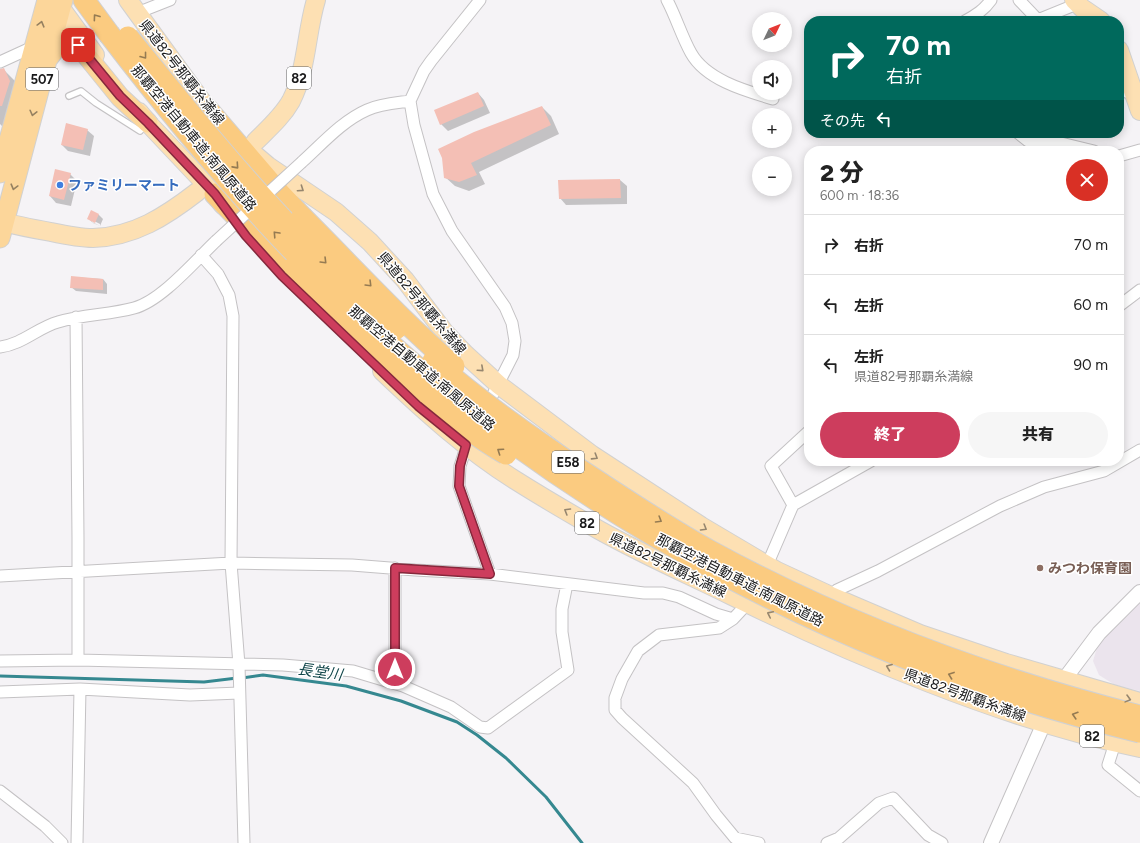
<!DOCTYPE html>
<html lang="ja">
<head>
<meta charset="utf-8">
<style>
	body { margin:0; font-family:Figtree,"Noto Sans JP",sans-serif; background:#f6f6f6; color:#222; height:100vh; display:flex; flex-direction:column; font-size:15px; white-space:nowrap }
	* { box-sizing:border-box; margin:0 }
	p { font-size:13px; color:#767676 }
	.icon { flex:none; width:22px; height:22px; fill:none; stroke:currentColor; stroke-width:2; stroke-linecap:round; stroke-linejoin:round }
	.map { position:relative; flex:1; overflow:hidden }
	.sheet { position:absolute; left:804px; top:146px; width:320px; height:320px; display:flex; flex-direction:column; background:#fff; border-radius:16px; box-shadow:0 2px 10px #0003 }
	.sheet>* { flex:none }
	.guide { position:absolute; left:804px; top:16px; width:320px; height:122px; border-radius:16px; box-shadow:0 2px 10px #0003; background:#00695c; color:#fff; overflow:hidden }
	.needle { width:26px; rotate:47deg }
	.controls { position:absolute; left:752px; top:12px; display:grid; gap:8px }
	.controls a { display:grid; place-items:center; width:40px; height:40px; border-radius:50%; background:#fff; box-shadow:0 2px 10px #0003; font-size:20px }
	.pin { position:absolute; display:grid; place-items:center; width:34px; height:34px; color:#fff; margin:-17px; border-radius:8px; box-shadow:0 2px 6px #0006 }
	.me { position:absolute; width:44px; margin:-22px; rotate:0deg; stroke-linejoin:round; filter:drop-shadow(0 0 3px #0008) }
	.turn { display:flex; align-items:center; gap:14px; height:84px; padding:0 16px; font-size:18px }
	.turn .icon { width:52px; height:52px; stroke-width:2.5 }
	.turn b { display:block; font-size:28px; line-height:34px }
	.then { display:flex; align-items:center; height:38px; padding:0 16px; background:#0003; gap:8px; font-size:15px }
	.round { display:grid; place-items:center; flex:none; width:42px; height:42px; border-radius:21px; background:#f6f6f6 }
	.overview { display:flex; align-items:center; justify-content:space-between; height:68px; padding:0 16px }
	h1 { font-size:24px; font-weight:800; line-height:30px }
	.primary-button { display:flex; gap:8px; margin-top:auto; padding:8px 16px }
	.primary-button a { flex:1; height:46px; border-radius:24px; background:#cd3d5d; color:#fff; font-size:16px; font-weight:800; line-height:46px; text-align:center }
	.primary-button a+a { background:#f6f6f6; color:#222 }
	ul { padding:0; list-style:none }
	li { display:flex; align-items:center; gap:12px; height:60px; padding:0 16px; border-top:1px solid #e0e0e0 }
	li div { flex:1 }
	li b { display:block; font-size:15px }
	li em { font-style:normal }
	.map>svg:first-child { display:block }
</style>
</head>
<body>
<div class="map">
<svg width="1140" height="843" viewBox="0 0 1140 843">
	<rect width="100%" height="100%" fill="#f5f3f6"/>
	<!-- built -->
	<path fill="#ebe4ed" d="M 1140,599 L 1140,691 L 1115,685 L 1099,675 L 1093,661 L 1099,641 Z"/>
	<!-- shadow -->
	<path fill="#0003" fill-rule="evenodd" d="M 5,71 L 19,85 L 6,130 L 0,124 L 0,74 Z
		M 478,93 L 484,100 L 490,113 L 448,131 L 441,124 Z
		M 542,107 L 551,116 L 559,134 L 479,172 L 485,184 L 469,191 L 455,186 L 445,177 Z
		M 87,130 L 94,136 L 90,156 L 68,151 L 62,145 Z
		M 70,174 L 77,181 L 71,206 L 56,203 L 50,196 Z
		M 620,180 L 627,186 L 627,204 L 566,205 L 560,198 Z
		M 92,212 L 99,215 L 103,219 L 100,226 L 93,223 L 89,219 ZM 92,220 L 100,224 L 100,226 L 92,222 Z
		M 72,277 L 103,279 L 107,284 L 107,294 L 76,291 L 71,287 Z"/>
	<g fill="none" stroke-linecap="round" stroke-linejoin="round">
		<!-- stream -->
		<path stroke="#358890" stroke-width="3" d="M 0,676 L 204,682 L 237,678
			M 242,678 L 263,675 L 346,686 L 401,701 L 457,722 L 477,735 L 506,758 L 546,797 L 582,843"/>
	</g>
	<!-- building -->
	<path fill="#f4bfb5" d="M 4,68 L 10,81 L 2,106 L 0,106 L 0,69 Z
		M 478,92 L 484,106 L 440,125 L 434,110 Z
		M 542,106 L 551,125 L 471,163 L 477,175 L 459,182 L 444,178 L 442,158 L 438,149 L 474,132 Z
		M 66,123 L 88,129 L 83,150 L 61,145 Z
		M 55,169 L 71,173 L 64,200 L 49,196 Z
		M 620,179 L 621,198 L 559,199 L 558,180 Z
		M 91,210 L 99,214 L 95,223 L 87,219 Z
		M 71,276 L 103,279 L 103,290 L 70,288 Z"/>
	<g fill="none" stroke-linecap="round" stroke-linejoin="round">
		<!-- service casing -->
		<g stroke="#c4c2c4" stroke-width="8">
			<path id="service" d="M 69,96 L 81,91 L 96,103 L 140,131 L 146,125"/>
		</g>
		<!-- minor casing -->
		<g stroke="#c4c2c4" stroke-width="13">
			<path id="minor" d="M 480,0 L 431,61 L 424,71 L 410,101 L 414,125 L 433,194 L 452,231 L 505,307 L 512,323 L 515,341 L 513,355 L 486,408
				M 667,0 C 676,17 682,37 691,53 C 706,80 746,91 773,99
				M 1019,0 L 1039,21
				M 137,13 L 170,0
				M 965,21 C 976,15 984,10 991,0
				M 1035,21 L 1077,4
				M 0,62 L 35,46
				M 1119,89 L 1126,92 L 1132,89
				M 1018,133 L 1028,141 L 1061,143 L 1094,151
				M 1119,156 L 1140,150
				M 302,162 C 322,144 342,121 367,110 C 380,104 396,103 410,101
				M 201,255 L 218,274 L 229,295 L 233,316 L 231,563 L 239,665 L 244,843
				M 1119,306 L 1140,290
				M 76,317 L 78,538 L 78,660
				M 0,347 C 23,344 37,328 58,322 C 83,314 109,315 134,308 C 161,301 195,261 216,241
				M 468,441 L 460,466 L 459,486 L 490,574
				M 793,505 L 771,466 L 809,431
				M 395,568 L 395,683
				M 765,570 L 793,505 L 871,461
				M 0,576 L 231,563 L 352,565 L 415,570 L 490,574 L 644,593 L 663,593 L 679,597 L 716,614 L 733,619
				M 831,596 L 837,590 L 878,571 L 1000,506 L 1044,487 L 1104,471 L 1140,450
				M 750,600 L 747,604 L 733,619 L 719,628 L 659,635 L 638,651 L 622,679 L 615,698 L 615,710 L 622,718 L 693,783 L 716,815 L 735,838 L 759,843
				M 0,661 L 78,660 L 283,665 L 353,671 L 403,686 L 451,707 L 480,727 L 488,728 L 568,670 L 562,632 L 562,609 L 567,584
				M 0,692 L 80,689 L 190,695 L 239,693
				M 1115,743 L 1108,765 L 1140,791
				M 0,791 L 45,826 L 62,843
				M 77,843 L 80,689
				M 827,843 L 839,838 L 879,803 L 893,798 L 928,835 L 942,843"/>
		</g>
		<!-- tertiary casing -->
		<g stroke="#c4c2c4" stroke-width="16">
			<path id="tertiary" d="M 1060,688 L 1063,681 L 1099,633 L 1140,592
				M 991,843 L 1048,714"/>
		</g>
		<!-- primary casing -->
		<g stroke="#d1d1d1" stroke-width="20">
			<path id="primary" d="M 55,0 L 95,55
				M 128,0 L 208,110 L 217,120
				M 1074,0 L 1082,8 L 1101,21
				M 1119,50 L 1140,111
				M 139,112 L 148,123 L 215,194 L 223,205
				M 255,142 C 268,129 282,117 291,101 C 307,70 306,33 316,0
				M 255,155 L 268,166 L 336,212 L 370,242 L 405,280 L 445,333 L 465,354 L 499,385 L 592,455 L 701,526 L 777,571 L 831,596 L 920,634 L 1006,663 L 1140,702
				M 0,221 C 17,226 34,229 51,232 C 65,235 79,238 93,238 C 134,237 166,216 197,192
				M 382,371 C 423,410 466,449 515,480 C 542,497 571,514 599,530 C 642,554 687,574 730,595 C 795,627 860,656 927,682 C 996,709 1067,733 1140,748"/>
		</g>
		<!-- trunk casing -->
		<g stroke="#d1d1d1" stroke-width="21">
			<path id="trunk" d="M 47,60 L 60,43 L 66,41 L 78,45 L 120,97 L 148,123
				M 0,173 L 47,0
				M 0,238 L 63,0"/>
		</g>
		<!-- motorway casing -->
		<g stroke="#d1d1d1" stroke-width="23">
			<path id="motorway" d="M 84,0 L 109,34
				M 208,110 L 281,195 L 302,217
				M 215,194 L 288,270"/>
		</g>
		<!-- service -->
		<use href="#service" stroke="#fff" stroke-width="5.5"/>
		<!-- minor -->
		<use href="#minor" stroke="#fff" stroke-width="11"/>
		<!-- tertiary -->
		<use href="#tertiary" stroke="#fff" stroke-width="14"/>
		<!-- primary -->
		<use href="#primary" stroke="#fde0b3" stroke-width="18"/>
		<!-- trunk -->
		<use href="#trunk" stroke="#fcd69a" stroke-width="19"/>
		<!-- motorway -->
		<use href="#motorway" stroke="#fbcb80" stroke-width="21"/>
		<!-- minor-bridge casing -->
		<g stroke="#c4c2c4" stroke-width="13" stroke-linecap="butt">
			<path id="minor-bridge" d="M 216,241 L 302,162"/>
		</g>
		<!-- motorway-bridge casing -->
		<g stroke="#d1d1d1" stroke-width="23" stroke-linecap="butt">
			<path id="motorway-bridge" d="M 109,34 C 180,127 256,217 340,298 C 562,511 842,660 1140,732
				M 128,37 C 180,101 232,166 289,226 C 323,262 359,296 396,329
				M 302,217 C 352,267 400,320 454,366
				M 288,270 C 357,335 424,405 506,454
				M 433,361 C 481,403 534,440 588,475 C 628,501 668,528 710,551 C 844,624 993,679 1140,716"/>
		</g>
		<!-- minor-bridge -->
		<use href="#minor-bridge" stroke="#fff" stroke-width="11"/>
		<!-- motorway-bridge -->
		<use href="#motorway-bridge" stroke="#fbcb80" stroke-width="21"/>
	</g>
	<!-- one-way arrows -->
	<defs><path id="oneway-chevron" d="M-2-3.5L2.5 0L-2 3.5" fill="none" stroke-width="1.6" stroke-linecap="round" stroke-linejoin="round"/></defs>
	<g stroke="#957b52">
		<use href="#oneway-chevron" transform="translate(96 17) rotate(-126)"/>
		<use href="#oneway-chevron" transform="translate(144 56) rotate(52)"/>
		<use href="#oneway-chevron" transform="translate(236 166) rotate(48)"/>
		<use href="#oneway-chevron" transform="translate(276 234) rotate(-133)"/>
		<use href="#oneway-chevron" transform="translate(324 261) rotate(45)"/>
		<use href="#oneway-chevron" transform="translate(369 284) rotate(45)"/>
		<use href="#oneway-chevron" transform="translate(500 451) rotate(-146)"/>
		<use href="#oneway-chevron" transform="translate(659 520) rotate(31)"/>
		<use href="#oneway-chevron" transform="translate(951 675) rotate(-160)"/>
		<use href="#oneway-chevron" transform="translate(1075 715) rotate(-163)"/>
	</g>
	<g stroke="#968160">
		<use href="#oneway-chevron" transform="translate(41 24) rotate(-75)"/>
		<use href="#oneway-chevron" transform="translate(33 113) rotate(104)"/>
		<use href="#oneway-chevron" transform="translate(14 187) rotate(105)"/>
	</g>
	<g stroke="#96866e">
		<use href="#oneway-chevron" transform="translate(301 189) rotate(34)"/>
		<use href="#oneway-chevron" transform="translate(481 369) rotate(42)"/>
		<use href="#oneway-chevron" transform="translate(595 457) rotate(32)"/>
		<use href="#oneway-chevron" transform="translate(567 511) rotate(-149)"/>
		<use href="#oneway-chevron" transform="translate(704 528) rotate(31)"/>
		<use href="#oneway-chevron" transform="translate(770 614) rotate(-154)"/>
		<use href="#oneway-chevron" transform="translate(889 667) rotate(-159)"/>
		<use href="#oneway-chevron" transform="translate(1128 699) rotate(15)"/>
	</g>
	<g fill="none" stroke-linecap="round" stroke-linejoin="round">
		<!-- route casing -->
		<g stroke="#85283c" stroke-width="10">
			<path id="route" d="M 78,45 L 120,96 L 148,123 L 215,194 L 246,236 L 282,276 L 418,406 L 466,445 L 460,466 L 459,486 L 490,574 L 395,568 L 395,669"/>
		</g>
		<!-- route -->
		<use href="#route" stroke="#cd3d5d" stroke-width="7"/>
	</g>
	<!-- markers -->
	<circle fill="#3f7fe0" stroke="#fff" stroke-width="1.5" cx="60" cy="185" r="4"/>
	<circle fill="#8d6e63" stroke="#fff" stroke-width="1.5" cx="1040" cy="568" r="4"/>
	<g text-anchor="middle" stroke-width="3" stroke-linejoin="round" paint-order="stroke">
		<!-- shield labels -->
		<g fill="#fff" stroke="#5e5e5f" stroke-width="1">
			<rect x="287" y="67" width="24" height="22" rx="3"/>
			<rect x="26" y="68" width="32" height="22" rx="3"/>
			<rect x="552" y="451" width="32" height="22" rx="3"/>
			<rect x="575" y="512" width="24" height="22" rx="3"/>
			<rect x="1080" y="725" width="24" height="22" rx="3"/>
		</g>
		<g font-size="13" font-weight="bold" fill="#19191a">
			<text x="299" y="83">82</text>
			<text x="42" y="84">507</text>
			<text x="568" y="467">E58</text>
			<text x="587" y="528">82</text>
			<text x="1092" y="741">82</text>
		</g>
		<!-- street labels -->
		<g font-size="14" fill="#19191a" stroke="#fff">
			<text transform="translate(182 72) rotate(52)" y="5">県道82号那覇糸満線</text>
			<text transform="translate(194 138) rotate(50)" y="5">那覇空港自動車道;南風原道路</text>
			<text transform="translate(422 303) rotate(50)" y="5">県道82号那覇糸満線</text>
			<text transform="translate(422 368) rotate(40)" y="5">那覇空港自動車道;南風原道路</text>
			<text transform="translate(668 565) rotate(26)" y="5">県道82号那覇糸満線</text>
			<text transform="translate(740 580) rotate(27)" y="5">那覇空港自動車道;南風原道路</text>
			<text transform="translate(965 695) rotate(20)" y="5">県道82号那覇糸満線</text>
		</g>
		<!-- shop labels -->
		<g font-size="14" font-weight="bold" fill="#366cbe" stroke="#fff" text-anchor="start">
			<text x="68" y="190">ファミリーマート</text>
		</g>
		<!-- education labels -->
		<g font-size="14" font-weight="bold" fill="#785e54" stroke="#fff" text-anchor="start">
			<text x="1048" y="573">みつわ保育園</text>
		</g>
		<!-- water labels -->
		<g font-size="15" font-style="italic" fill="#11464a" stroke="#fff">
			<text transform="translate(320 672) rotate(8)" y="5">長堂川</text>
		</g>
	</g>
</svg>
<div class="controls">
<a><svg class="needle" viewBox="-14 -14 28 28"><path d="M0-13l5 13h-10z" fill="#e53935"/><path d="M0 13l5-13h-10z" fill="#767676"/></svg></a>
<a><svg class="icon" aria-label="sound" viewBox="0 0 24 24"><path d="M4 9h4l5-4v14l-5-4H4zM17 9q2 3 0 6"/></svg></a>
<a>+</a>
<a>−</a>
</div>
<div class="pin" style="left:78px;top:45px;background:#d93025"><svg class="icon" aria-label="arrive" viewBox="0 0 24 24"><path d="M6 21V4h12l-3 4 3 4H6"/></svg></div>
<svg class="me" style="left:395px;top:669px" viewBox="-20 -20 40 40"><circle r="17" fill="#cd3d5d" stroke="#fff" stroke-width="3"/><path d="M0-11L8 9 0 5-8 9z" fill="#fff"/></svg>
<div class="guide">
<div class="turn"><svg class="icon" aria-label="right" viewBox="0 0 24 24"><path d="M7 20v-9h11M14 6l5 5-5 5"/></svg><div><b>70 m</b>右折</div></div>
<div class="then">その先<svg class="icon" aria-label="left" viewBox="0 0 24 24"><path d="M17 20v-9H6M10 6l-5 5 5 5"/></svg></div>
</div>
<section class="sheet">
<div class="overview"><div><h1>2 分</h1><p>600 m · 18:36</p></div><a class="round" style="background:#d93025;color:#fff"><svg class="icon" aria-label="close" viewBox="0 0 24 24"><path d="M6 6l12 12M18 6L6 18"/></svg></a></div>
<ul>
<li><svg class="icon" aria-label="right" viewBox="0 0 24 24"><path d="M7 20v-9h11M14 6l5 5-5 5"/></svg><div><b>右折</b></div><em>70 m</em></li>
<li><svg class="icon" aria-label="left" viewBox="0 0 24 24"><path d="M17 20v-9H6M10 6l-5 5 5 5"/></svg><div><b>左折</b></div><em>60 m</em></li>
<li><svg class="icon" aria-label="left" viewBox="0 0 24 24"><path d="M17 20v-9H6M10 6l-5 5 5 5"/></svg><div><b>左折</b><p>県道82号那覇糸満線</p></div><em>90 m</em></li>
</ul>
<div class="primary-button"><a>終了</a><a>共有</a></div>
</section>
</div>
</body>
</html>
